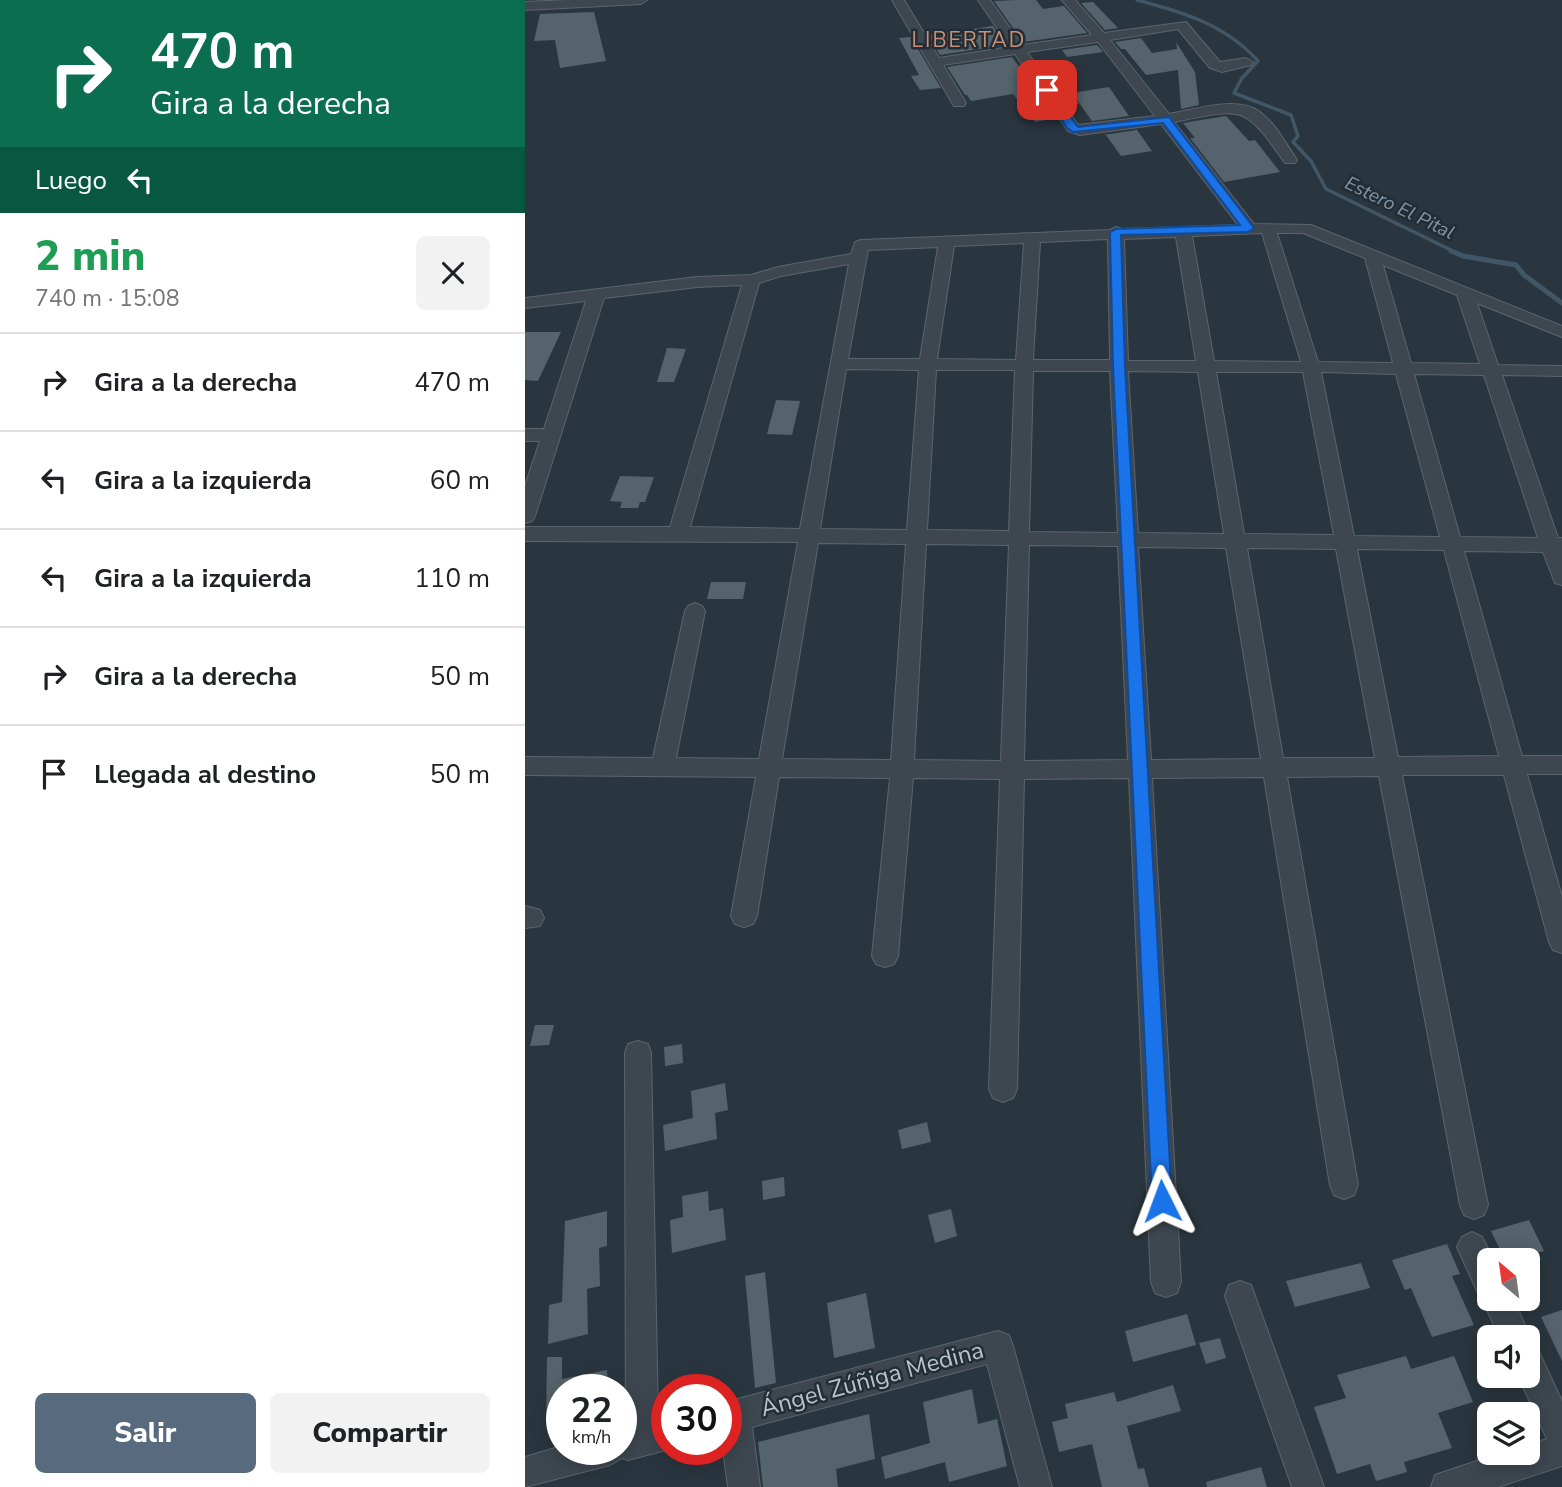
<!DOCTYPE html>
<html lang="es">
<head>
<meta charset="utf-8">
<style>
	body { margin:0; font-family:"Nunito Sans",sans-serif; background:#f2f2f2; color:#202124; height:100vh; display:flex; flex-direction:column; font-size:26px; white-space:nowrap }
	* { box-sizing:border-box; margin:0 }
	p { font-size:23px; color:#757577 }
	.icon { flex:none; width:38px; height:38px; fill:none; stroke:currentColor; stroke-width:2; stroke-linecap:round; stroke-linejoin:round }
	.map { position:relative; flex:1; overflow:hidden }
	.drawer { display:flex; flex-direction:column; background:#fff; width:525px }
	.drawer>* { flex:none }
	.top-card { background:#0b6e4f; color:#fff; overflow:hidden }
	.needle { width:46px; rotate:331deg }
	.controls { position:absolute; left:952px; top:1248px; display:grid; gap:14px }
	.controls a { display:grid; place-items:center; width:63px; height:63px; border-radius:10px; background:#fff; box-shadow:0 4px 18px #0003; font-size:35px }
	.speed { position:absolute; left:21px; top:1374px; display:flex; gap:14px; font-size:35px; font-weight:700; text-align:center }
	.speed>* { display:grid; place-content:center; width:91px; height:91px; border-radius:50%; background:#fff; box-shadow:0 4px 18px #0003; line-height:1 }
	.speed small { font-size:18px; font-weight:400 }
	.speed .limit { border:10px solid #d22; background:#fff; color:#111 }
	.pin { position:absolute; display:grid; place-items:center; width:60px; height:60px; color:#fff; margin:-30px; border-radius:14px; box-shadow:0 4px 10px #0006 }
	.me { position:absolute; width:77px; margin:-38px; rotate:357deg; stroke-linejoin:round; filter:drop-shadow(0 0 5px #0008) }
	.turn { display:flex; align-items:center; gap:24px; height:147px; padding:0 35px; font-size:32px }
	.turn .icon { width:91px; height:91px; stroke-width:2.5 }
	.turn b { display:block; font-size:49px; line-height:60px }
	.then { display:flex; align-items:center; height:66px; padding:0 35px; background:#0003; gap:14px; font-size:26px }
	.round { display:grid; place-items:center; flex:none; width:74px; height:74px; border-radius:10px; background:#f2f2f2 }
	.head { display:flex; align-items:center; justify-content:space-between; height:119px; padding:0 35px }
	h1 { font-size:42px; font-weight:800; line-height:52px; color:#1e9e55 }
	.primary-button { display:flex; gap:14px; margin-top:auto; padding:14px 35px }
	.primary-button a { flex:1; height:80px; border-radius:10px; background:#586b7e; color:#fff; font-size:28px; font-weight:800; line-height:80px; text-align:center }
	.primary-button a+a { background:#f2f2f2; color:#202124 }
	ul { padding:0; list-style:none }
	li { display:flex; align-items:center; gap:21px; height:98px; padding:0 35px; border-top:2px solid #e0e0e0 }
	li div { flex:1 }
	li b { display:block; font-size:26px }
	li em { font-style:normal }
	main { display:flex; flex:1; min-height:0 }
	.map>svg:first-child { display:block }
</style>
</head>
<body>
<main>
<section class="drawer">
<div class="top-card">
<div class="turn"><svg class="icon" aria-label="right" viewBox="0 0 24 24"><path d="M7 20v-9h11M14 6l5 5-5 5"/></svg><div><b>470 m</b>Gira a la derecha</div></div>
<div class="then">Luego<svg class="icon" aria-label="left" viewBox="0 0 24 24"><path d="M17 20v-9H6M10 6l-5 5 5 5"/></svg></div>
</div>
<div class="head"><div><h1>2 min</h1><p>740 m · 15:08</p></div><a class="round"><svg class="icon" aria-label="close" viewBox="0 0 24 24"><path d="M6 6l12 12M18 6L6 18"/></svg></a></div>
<ul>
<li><svg class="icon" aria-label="right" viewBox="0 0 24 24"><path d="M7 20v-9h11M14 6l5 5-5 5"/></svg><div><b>Gira a la derecha</b></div><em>470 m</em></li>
<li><svg class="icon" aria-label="left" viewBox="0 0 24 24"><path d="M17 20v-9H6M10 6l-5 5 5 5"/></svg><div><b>Gira a la izquierda</b></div><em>60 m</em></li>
<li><svg class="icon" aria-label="left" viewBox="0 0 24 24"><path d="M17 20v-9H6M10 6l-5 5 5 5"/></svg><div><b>Gira a la izquierda</b></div><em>110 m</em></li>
<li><svg class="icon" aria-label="right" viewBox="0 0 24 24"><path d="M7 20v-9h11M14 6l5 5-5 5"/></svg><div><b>Gira a la derecha</b></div><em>50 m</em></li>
<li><svg class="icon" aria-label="arrive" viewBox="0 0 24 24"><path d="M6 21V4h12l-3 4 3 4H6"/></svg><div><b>Llegada al destino</b></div><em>50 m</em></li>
</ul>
<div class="primary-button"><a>Salir</a><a>Compartir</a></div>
</section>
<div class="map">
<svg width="1037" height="1487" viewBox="0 0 1037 1487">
	<rect width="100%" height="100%" fill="#2a363f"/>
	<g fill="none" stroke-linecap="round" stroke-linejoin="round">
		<!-- stream-far1 -->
		<path stroke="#415666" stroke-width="3.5" d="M 612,0 C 658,12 701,25 733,61 L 717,78 L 709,93 L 766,115 L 773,136 L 768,142 L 786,161 L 801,189 L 930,252"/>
		<!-- stream -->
		<path stroke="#415666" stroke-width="5" d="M 926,251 L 938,256 L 991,265 L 999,275 L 1037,303"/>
	</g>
	<!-- building -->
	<path fill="#55636c" d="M 492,0 L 511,0 L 518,9 L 539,6 L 562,33 L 498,42 L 469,1 Z
		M 568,2 L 593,28 L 580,30 L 556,3 Z
		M 69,12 L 81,61 L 35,68 L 30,40 L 9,41 L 15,14 Z
		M 468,26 L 480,45 L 415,55 L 403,35 Z
		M 386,37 L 416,88 L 395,90 L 386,76 L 394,75 L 374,38 Z
		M 616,38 L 627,53 L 652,49 L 651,42 L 670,72 L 674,105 L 656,109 L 653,70 L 621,75 L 600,49 L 596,49 L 590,42 Z
		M 572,45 L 578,52 L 542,57 L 537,50 Z
		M 487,57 L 524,109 L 520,109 L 527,119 L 510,122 L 488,94 L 446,101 L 442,95 L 440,95 L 422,67 Z
		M 538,82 L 554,104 L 543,106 L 527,83 Z
		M 584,87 L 604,116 L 567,121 L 547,93 Z
		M 701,116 L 724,141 L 730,140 L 755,172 L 699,182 L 665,138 L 670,138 L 658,123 Z
		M 612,130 L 627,151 L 596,156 L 581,135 L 578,135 Z
		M 0,332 L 36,332 L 13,381 L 0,380 Z
		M 142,348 L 161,349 L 149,382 L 132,382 Z
		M 251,400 L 275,401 L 267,435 L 242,434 Z
		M 95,476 L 129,477 L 120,502 L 115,502 L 113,508 L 95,508 L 97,502 L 85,501 Z
		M 186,582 L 221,582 L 218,599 L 182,599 Z
		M 10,1025 L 29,1025 L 24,1045 L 5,1046 Z
		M 157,1044 L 158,1063 L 140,1066 L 139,1047 Z
		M 200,1083 L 203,1110 L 190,1113 L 192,1139 L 140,1151 L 138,1125 L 168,1118 L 166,1091 Z
		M 402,1122 L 406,1142 L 377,1149 L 373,1130 Z
		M 259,1177 L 260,1196 L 238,1200 L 237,1181 Z
		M 183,1191 L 184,1211 L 198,1208 L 201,1240 L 147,1253 L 145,1220 L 158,1217 L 157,1196 Z
		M 426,1209 L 432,1236 L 410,1243 L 403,1215 Z
		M 82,1211 L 82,1246 L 74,1248 L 75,1286 L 62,1289 L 63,1334 L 23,1344 L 24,1305 L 37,1302 L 40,1221 Z
		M 1004,1220 L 1019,1251 L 980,1260 L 966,1231 Z
		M 922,1244 L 935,1274 L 927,1276 L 949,1325 L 907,1337 L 886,1288 L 880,1290 L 867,1260 Z
		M 836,1263 L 845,1288 L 770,1307 L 761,1281 Z
		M 240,1272 L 251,1383 L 230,1388 L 220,1276 Z
		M 341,1293 L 350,1348 L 309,1358 L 302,1303 Z
		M 1037,1310 L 1037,1361 L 1016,1317 Z
		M 662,1314 L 671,1345 L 608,1362 L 600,1331 Z
		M 695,1338 L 701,1358 L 681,1364 L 674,1343 Z
		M 881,1356 L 886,1369 L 929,1356 L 948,1402 L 913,1413 L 927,1448 L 879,1462 L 882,1472 L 851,1481 L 845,1464 L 812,1474 L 789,1407 L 821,1398 L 812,1375 Z
		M 22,1357 L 37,1357 L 37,1379 L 82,1370 L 83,1390 L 37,1390 L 37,1419 L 21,1422 Z
		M 648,1385 L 656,1411 L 602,1426 L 613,1469 L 619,1468 L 624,1487 L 577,1487 L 567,1444 L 534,1452 L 527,1422 L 543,1418 L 540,1404 L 589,1392 L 592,1402 Z
		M 447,1389 L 453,1424 L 472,1419 L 482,1466 L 424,1482 L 420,1462 L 360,1479 L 356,1457 L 405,1443 L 398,1402 Z
		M 344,1414 L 350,1459 L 311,1469 L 313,1487 L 238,1487 L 233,1442 Z
		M 736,1467 L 742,1487 L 682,1487 L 681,1482 Z"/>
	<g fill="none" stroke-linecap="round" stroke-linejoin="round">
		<!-- minor casing -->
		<g stroke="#5b656d" stroke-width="2">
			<path id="minor" d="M 42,0 L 122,0 L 116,4 L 0,10 L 0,2 Z
				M 367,0 L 379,0 L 414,58 L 485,47 L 453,0 L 465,0 L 497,45 L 567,35 L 537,0 L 550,0 L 579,33 L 661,22 L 695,62 L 721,58 L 728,62 L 726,65 L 697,72 L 685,68 L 653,29 L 585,40 L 644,114 C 670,110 711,95 735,112 C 751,124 761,144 772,160 L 770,163 L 760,163 C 719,104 719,108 649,122 L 729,224 L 786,225 L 1037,326 L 1037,337 L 952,303 L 973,365 L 1037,366 L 1037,376 L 977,375 L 1033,538 L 1037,538 L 1037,585 L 1030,583 L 1018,552 L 939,551 L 997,756 L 1037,756 L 1037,774 L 1002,774 L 1037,897 L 1037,953 L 1028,950 L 1024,942 L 979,775 L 877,775 L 963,1205 L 959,1215 L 949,1219 L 939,1215 L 935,1205 L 854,776 L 762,777 L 833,1185 L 829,1195 L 819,1199 L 809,1195 L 805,1185 L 739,777 L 627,778 L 656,1282 L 652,1293 L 641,1297 L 630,1293 L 626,1282 L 604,778 L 499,779 L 492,1089 L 488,1098 L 478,1102 L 468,1098 L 464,1089 L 475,779 L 388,778 L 373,956 L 369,964 L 360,967 L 351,964 L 347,956 L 365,778 L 254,777 L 232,916 L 228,924 L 219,927 L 210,924 L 206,916 L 231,777 L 0,775 L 0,757 L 128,758 L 160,611 L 163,606 L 170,603 L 177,606 L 180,611 L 151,758 L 234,759 L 273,542 L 0,541 L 0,527 L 145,527 L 217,285 L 172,287 L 79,298 L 10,516 L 7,521 L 0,523 L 0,486 L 15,441 L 0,441 L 0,429 L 19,429 L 61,301 L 0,308 L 0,298 L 172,277 L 226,275 L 253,267 L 326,254 L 330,242 L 336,240 L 585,230 L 591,227 L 597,229 L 713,225 L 636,124 L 555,135 L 543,131 L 490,54 L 418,65 L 441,103 L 439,106 L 429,106 ZM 573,42 L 630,116 L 553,125 L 502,52 ZM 737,233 L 776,362 L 689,361 L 667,236 ZM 752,233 L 778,233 L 840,258 L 868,363 L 793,362 ZM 651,237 L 671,361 L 603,361 L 599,239 ZM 583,239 L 585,360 L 508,360 L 515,242 ZM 499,243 L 491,360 L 412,359 L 429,246 ZM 413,247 L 395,359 L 323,359 L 343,250 ZM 324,264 L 275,529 L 165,527 L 234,283 L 256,276 ZM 858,265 L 932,295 L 955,364 L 886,363 ZM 321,369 L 394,370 L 382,530 L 295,529 ZM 411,370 L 490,370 L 484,531 L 402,530 ZM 508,371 L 585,371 L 593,533 L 504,532 ZM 603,371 L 673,372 L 699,534 L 613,533 ZM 691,372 L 778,372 L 809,535 L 719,534 ZM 796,372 L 871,374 L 915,537 L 829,536 ZM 889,374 L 959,375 L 1013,538 L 935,537 ZM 293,543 L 381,544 L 366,760 L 257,759 ZM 401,544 L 484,545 L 476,761 L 389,760 ZM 504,545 L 593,546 L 603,760 L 499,761 ZM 613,547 L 701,548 L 736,759 L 626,760 ZM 722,548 L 811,549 L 850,758 L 758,758 ZM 832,549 L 919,550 L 974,756 L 873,757 Z
				M 0,906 L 15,910 L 19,918 L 15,926 L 0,928 Z
				M 113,1041 L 123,1044 L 126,1053 L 133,1420 L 142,1418 L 142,1449 L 145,1449 L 103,1460 L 97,1458 L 85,1465 L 0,1487 L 0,1457 L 37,1446 L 37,1449 L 96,1449 L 96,1431 L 101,1429 L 100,1053 L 103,1044 Z
				M 947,1232 L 957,1237 L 969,1260 L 964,1260 L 964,1298 L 988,1298 L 1005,1337 L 1003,1343 L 1003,1337 L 974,1337 L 957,1298 L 958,1295 L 953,1293 L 932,1247 L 937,1237 Z
				M 715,1281 L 726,1285 L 730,1296 L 799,1487 L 767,1487 L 700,1296 L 704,1285 Z
				M 473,1331 L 484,1335 L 488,1346 L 527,1487 L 495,1487 L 462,1364 L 227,1427 L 235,1487 L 203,1487 L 198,1449 L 201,1449 L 201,1402 Z
				M 1003,1348 L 1014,1352 L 1037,1401 L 1037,1466 L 973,1487 L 906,1487 L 910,1475 L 979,1452 L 1003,1452 L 1003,1445 L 1022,1439 L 993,1376 L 1003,1376 Z"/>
		</g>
		<!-- minor -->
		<use href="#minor" fill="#3e4750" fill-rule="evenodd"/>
	</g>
	<!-- route -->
	<path fill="#1a73e8" stroke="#114b97" stroke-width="2" d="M 522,87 L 525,88 L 553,127 L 644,117 L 729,228 L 723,232 L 596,235 L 600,366 L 647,1201 L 645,1208 L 637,1211 L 630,1208 L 627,1201 L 588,366 L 585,232 L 591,229 L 715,225 L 638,123 L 548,132 L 542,128 L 517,90 Z"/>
	<g text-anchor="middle" stroke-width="5" stroke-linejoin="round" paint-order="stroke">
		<!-- far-water labels -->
		<g font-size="19" font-style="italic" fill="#7f96a9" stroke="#222d35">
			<text transform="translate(875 207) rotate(26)" y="7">Estero El Pital</text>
		</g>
		<!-- far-quarter labels -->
		<g font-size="21" letter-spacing="2" fill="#ca8e75" stroke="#222d35">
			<text x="444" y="47">LIBERTAD</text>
		</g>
		<!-- near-street labels -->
		<g font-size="24" fill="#bac2ca" stroke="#222d35">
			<text transform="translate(347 1379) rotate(-15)" y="8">Ángel Zúñiga Medina</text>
		</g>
	</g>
</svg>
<div class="controls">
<a><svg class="needle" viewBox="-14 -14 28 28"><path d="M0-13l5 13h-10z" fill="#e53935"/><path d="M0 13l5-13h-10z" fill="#757577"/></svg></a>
<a><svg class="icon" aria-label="sound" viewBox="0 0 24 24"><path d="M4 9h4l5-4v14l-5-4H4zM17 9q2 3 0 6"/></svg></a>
<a><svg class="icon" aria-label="layers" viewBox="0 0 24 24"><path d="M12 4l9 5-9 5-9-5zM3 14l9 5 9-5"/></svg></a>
</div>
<div class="speed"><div>22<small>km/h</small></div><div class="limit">30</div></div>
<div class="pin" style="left:522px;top:90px;background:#d93025"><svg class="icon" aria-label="arrive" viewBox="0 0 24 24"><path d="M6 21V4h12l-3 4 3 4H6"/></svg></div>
<svg class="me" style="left:637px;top:1201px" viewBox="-20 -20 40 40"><path d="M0-17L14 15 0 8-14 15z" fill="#1a73e8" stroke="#fff" stroke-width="4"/></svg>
</div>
</main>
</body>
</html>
